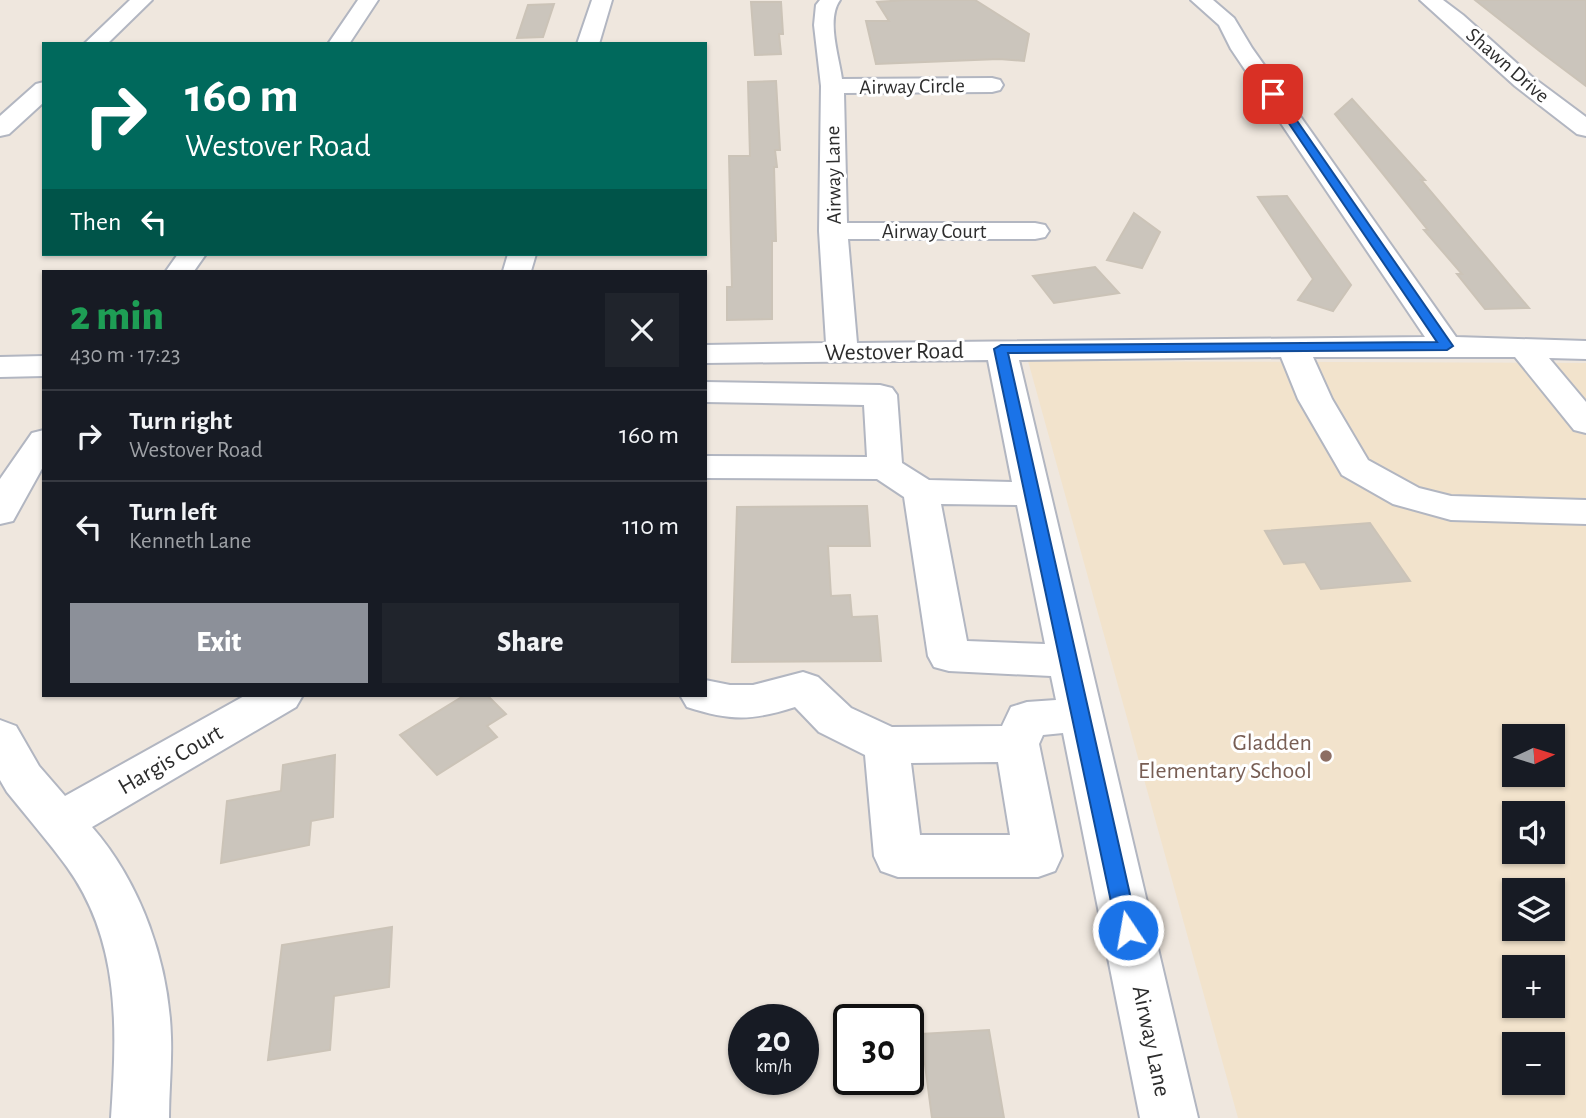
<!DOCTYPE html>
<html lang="en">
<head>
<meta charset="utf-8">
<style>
	body { margin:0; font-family:"Alegreya Sans",sans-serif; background:#20242c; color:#f1f3f6; height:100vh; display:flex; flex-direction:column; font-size:26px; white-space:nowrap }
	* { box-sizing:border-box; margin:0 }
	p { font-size:23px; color:#9ea1a6 }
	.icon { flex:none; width:38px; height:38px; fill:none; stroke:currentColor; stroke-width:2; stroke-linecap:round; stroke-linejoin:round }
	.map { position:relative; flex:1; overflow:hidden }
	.side { position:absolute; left:42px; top:270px; width:665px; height:427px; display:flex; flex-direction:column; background:#171b24; border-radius:0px; box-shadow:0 2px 5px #0004 }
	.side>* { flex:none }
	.hud { position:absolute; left:42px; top:42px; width:665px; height:214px; border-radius:0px; box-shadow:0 2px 5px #0004; background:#00695c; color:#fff; overflow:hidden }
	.needle { width:46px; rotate:86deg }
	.fabs { position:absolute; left:1502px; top:724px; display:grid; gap:14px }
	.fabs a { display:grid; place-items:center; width:63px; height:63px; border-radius:0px; background:#171b24; box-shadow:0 2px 5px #0004; font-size:35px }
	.speed { position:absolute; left:728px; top:1004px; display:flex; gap:14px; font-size:35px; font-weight:700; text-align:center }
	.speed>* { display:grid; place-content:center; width:91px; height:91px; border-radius:50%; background:#171b24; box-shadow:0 2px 5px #0004; line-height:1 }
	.speed small { font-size:18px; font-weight:400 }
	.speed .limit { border:4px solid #111; border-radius:10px; background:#fff; color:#111 }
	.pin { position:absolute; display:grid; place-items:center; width:60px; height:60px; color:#fff; margin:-30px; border-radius:14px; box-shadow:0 4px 10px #0006 }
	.me { position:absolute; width:77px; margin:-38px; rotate:348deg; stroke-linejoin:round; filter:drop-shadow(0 0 5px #0008) }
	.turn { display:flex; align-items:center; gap:24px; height:147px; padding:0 28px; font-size:32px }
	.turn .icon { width:91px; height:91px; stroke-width:2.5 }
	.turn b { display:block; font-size:49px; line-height:60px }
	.then { display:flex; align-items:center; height:66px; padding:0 28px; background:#0003; gap:14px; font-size:26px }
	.round { display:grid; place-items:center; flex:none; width:74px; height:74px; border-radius:0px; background:#20242c }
	.overview { display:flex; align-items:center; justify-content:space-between; height:119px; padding:0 28px }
	h1 { font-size:42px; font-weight:800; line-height:52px; color:#1e9e55 }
	.cta { display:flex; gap:14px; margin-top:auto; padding:14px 28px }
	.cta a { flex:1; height:80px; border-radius:0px; background:#8c9099; color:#fff; font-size:28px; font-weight:800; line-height:80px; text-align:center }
	.cta a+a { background:#20242c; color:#f1f3f6 }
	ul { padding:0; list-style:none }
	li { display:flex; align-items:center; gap:21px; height:91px; padding:0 28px; border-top:2px solid #363941 }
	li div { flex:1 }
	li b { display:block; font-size:26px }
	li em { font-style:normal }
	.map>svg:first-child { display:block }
</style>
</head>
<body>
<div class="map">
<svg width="1586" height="1118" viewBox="0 0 1586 1118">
	<rect width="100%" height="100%" fill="#efe7de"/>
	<!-- education -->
	<path fill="#f2e3cc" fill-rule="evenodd" d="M 1028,361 L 1586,363 L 1586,1118 L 1238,1118 ZM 1514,737 L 1552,737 L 1552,775 L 1514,775 ZM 1514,814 L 1552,814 L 1552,852 L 1514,852 ZM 1514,891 L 1552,891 L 1552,929 L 1514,929 ZM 1514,968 L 1552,968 L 1552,1006 L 1514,1006 ZM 1514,1045 L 1552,1045 L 1552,1083 L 1514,1083 Z"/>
	<!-- building -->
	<path fill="#cbc5bc" stroke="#cbc3b7" stroke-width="2" d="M 905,0 L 975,0 L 1029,34 L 1024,61 L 999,59 L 876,64 L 866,21 L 889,21 L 877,2 Z
		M 1475,0 L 1586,0 L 1586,86 L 1542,53 Z
		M 751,2 L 781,2 L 783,34 L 779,34 L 781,54 L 755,55 Z
		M 554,4 L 543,37 L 517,38 L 528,5 Z
		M 776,81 L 780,150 L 775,150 L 777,167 L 774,167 L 776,241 L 772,241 L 772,319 L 727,320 L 727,287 L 732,287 L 729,156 L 750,156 L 748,82 Z
		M 1352,99 L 1425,180 L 1421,180 L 1529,308 L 1485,309 L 1457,274 L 1462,274 L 1424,230 L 1428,230 L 1335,114 Z
		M 1287,196 L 1351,285 L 1333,311 L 1298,300 L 1313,279 L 1258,197 Z
		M 1134,213 L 1160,232 L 1142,268 L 1107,260 Z
		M 1095,267 L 1119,293 L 1054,303 L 1033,276 Z
		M 867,506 L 870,546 L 828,546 L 831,596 L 850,595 L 852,617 L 877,616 L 881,661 L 732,662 L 737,507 Z
		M 1370,523 L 1410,581 L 1321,589 L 1305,562 L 1284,564 L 1265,531 Z
		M 465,695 L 487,695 L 506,714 L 487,726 L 497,737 L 437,775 L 400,735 Z
		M 335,755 L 333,817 L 311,821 L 309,845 L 221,863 L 227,801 L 281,791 L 283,765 Z
		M 392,927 L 389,987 L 334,996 L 330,1050 L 268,1060 L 282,945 Z
		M 989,1030 L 1004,1118 L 932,1118 L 921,1034 Z"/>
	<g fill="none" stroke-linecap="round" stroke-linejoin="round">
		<!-- minor casing -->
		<g stroke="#b2b6c1" stroke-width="4">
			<path id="minor" d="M 130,0 L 152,0 L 107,44 L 84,44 Z
				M 358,0 L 378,0 L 349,44 L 328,44 Z
				M 592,0 L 612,0 L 599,44 L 577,44 Z
				M 820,0 L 840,0 C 826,19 839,57 842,79 L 992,78 L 1000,80 L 1003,85 L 1000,90 L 992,92 L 844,93 L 847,223 L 1035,223 L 1045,225 L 1049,231 L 1045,237 L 1035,239 L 848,239 L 857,343 L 1425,337 L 1231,49 L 1219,25 L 1191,0 L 1213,0 L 1234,18 L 1252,48 L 1456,337 L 1586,341 L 1586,359 L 1549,358 L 1586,402 L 1586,433 L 1574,430 L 1515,357 L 1313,357 L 1332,399 L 1368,460 L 1419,488 L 1451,496 L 1586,500 L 1586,524 L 1451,520 L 1393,504 L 1342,475 L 1298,399 L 1281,357 L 1019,360 L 1198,1118 L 1140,1118 L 1063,733 L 1043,735 L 1039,744 L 1062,856 L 1055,871 L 1038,877 L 898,877 L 881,871 L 874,856 L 865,755 L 819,732 L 795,707 C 751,721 731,721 687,707 L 680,695 L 705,695 L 705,680 L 730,685 L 753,685 L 803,672 L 818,677 L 851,708 L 892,727 L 1002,726 L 1011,707 L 1027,702 L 1056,700 L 1051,676 L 949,671 L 934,667 L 928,656 L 904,497 L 877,479 L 705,478 L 705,456 L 867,457 L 864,405 L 705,402 L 705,382 L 880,385 L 892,388 L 897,395 L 902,463 L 929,480 L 1012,482 L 988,360 L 705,363 L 705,345 L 826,343 L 819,231 L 821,86 L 814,25 L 816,5 ZM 941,504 L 1017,505 L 1045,644 L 967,641 ZM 998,762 L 1010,835 L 920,835 L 911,763 Z
				M 1420,0 L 1443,0 L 1463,15 L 1531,76 L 1586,117 L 1586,136 L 1577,134 L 1515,86 Z
				M 44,82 L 44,102 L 9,134 L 0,136 L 0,116 L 36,84 Z
				M 178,254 L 206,254 L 194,271 L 166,271 Z
				M 508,254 L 536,254 L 531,271 L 503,271 Z
				M 44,356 L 44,376 L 0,377 L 0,357 Z
				M 44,430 L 44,465 L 13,521 L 0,524 L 0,479 L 32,433 Z
				M 246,695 L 303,695 L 296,707 L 92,827 C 141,883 169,963 171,1037 C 172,1064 169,1091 169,1118 L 111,1118 C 117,1030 121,942 67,867 C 48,841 27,817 7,792 L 0,780 L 0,720 L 16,726 L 39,766 L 65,796 Z"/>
		</g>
		<!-- minor -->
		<use href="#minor" fill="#fff" fill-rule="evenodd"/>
	</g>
	<!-- route -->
	<path fill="#1a73e8" stroke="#114b97" stroke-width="2" d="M 1270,92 L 1277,92 L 1453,346 L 1447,350 L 1008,353 L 1138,930 L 1135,937 L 1128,940 L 1120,937 L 1117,930 L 994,349 L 1001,345 L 1437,342 L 1269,94 Z"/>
	<!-- markers -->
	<circle fill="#8d6e63" stroke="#fff" stroke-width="2.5" cx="1326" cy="756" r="7"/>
	<g text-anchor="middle" stroke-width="6" stroke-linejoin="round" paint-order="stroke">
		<!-- far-street labels -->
		<g font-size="21" fill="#2d2d2d" stroke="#fff">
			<text transform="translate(1508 65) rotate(41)" y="7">Shawn Drive</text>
			<text transform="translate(912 86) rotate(-1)" y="7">Airway Circle</text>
			<text transform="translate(833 175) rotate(-91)" y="7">Airway Lane</text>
			<text x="934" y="238">Airway Court</text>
		</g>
		<!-- street labels -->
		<g font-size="24" fill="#2d2d2d" stroke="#fff">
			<text transform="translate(894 351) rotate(-1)" y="8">Westover Road</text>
			<text transform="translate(170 759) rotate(-30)" y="8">Hargis Court</text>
			<text transform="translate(1152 1041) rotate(78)" y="8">Airway Lane</text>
		</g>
		<!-- education labels -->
		<g font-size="24" fill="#785e54" stroke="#fff" text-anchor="end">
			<text x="1312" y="750">Gladden<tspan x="1312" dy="28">Elementary School</tspan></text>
		</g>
	</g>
</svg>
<div class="fabs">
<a><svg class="needle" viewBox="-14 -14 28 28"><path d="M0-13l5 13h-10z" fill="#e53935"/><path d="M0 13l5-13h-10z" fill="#9ea1a6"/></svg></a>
<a><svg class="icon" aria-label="sound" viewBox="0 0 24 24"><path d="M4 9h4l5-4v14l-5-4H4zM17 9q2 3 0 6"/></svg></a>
<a><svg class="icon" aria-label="layers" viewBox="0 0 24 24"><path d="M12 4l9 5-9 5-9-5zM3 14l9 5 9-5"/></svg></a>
<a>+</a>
<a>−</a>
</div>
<div class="speed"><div>20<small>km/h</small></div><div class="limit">30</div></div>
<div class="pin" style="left:1273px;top:94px;background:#d93025"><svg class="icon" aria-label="arrive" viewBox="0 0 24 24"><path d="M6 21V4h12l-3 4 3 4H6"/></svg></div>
<svg class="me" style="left:1128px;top:930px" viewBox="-20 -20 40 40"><circle r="17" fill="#1a73e8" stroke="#fff" stroke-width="3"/><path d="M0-11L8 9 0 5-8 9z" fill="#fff"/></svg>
<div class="hud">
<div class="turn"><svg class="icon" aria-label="right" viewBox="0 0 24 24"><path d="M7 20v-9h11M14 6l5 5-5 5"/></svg><div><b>160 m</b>Westover Road</div></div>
<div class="then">Then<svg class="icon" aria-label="left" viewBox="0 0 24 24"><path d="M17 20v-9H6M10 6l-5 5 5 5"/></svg></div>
</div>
<section class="side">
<div class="overview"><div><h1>2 min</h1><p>430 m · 17:23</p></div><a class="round"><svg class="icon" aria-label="close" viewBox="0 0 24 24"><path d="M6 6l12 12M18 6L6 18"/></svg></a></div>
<ul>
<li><svg class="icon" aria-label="right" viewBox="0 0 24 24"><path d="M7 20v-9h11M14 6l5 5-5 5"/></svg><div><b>Turn right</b><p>Westover Road</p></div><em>160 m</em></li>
<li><svg class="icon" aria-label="left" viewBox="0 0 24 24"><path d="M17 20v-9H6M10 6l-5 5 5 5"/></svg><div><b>Turn left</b><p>Kenneth Lane</p></div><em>110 m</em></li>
</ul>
<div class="cta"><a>Exit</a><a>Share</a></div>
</section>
</div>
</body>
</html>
